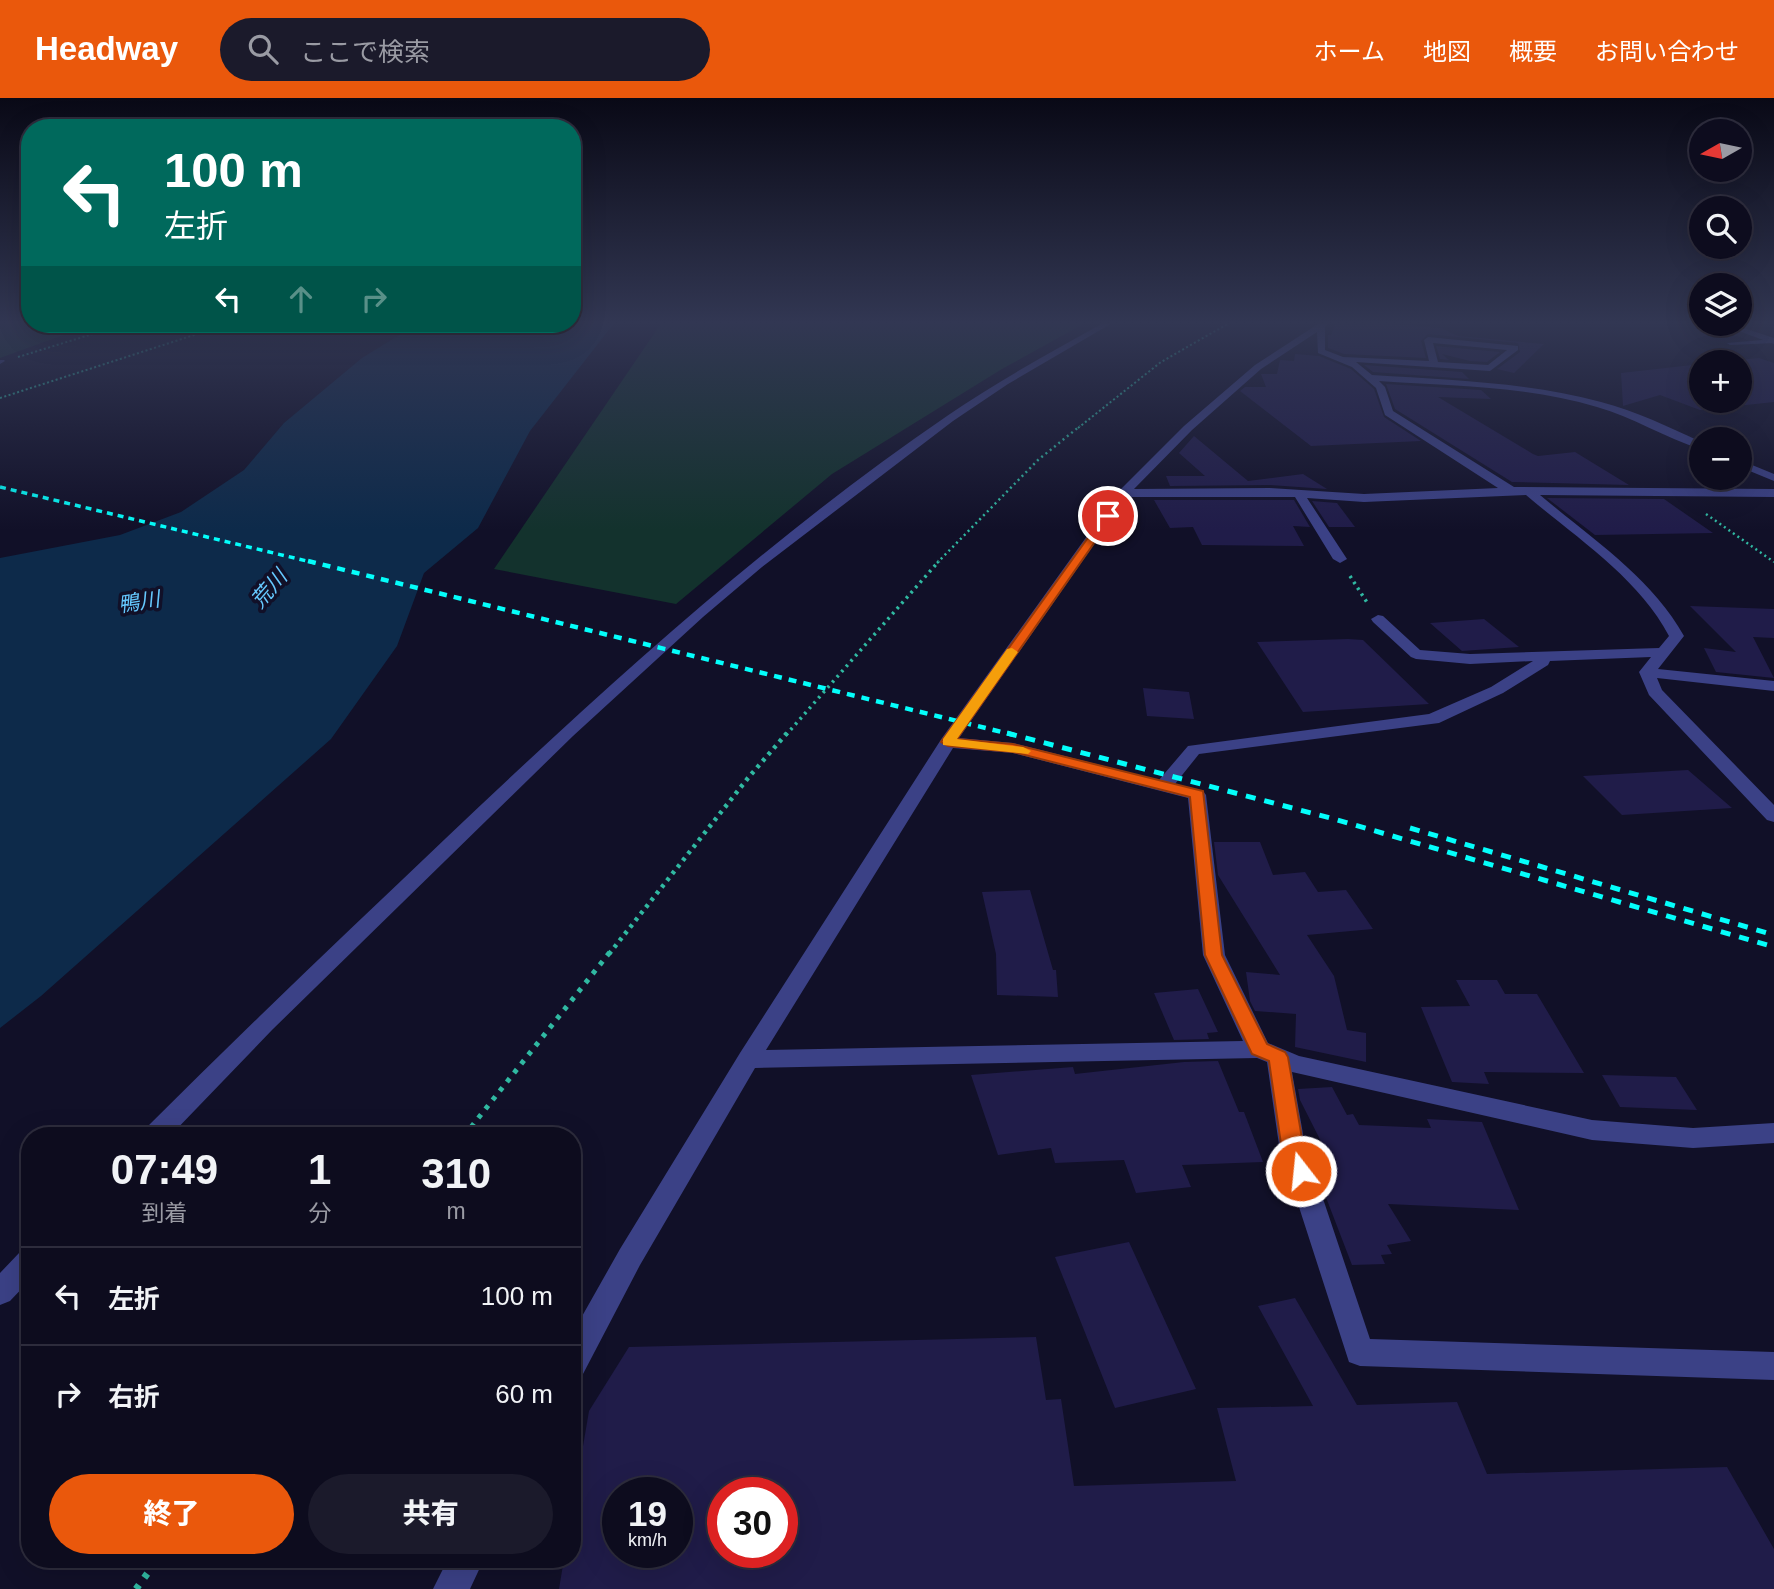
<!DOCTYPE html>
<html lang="ja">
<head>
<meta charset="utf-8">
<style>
	body { margin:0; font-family:Arial,"Noto Sans JP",sans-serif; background:#1b1a2b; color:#f1f3f6; height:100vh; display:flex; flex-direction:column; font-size:26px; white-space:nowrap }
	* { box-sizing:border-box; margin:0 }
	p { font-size:23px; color:#9a9ba4 }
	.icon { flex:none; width:38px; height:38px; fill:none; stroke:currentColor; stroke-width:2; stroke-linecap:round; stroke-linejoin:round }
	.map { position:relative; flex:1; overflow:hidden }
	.side { position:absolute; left:21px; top:1029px; width:560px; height:441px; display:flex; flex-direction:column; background:#0d0c1e; border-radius:28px; box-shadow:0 7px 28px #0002,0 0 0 2px #2d2c3c }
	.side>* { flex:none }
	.top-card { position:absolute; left:21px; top:21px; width:560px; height:214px; border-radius:28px; box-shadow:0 7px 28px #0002,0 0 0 2px #2d2c3c; background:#00695c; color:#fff; overflow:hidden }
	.needle { width:46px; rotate:261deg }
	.buttons { position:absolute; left:1689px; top:21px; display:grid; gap:14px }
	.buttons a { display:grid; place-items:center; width:63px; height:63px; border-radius:50%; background:#0d0c1e; box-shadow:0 7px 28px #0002,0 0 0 2px #2d2c3c; font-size:35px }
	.speed { position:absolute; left:602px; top:1379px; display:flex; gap:14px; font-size:35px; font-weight:700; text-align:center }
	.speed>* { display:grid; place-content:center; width:91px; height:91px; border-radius:50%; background:#0d0c1e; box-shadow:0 7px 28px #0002,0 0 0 2px #2d2c3c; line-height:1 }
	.speed small { font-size:18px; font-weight:400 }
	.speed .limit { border:10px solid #d22; background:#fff; color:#111 }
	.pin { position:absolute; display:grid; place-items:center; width:60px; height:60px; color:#fff; margin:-30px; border:4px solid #fff; border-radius:50%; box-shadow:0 2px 7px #0007 }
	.me { position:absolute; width:77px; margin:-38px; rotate:344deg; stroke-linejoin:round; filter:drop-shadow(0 0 5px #0008) }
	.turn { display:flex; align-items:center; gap:24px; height:147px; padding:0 28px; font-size:32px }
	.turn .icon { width:91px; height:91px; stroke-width:2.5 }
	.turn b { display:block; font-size:49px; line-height:60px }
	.lanes { display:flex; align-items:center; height:66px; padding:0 28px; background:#0003; justify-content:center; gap:35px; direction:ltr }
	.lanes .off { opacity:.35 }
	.eta { display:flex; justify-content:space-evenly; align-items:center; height:119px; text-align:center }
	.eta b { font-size:42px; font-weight:800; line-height:49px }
	.primary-button { display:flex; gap:14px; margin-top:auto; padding:14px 28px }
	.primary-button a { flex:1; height:80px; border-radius:42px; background:#ea580c; color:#fff; font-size:28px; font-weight:800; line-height:80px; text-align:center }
	.primary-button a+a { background:#1b1a2b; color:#f1f3f6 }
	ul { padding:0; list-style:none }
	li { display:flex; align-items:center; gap:21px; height:98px; padding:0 28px; border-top:2px solid #2d2c3c }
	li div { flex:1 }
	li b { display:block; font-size:26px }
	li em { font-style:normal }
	header { display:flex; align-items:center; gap:42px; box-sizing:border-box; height:98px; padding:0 35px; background:#ea580c; color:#fff }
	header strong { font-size:33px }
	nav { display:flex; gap:38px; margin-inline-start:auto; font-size:24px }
	.search { width:490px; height:63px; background:#1b1a2b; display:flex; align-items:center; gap:18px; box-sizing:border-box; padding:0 24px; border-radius:38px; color:#9a9ba4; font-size:26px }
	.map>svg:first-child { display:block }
</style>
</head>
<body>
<header>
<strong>Headway</strong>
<div class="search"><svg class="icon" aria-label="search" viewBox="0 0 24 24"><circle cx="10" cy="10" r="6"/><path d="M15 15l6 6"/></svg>ここで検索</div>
<nav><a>ホーム</a><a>地図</a><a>概要</a><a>お問い合わせ</a></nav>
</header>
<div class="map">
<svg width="1774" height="1491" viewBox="0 0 1774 1491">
	<rect width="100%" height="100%" fill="#111028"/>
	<!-- green -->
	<path fill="#13322d" d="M 0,224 L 94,226 L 0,260 Z
		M 662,224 L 1087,224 L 1002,271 L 832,376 L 676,506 L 494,471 Z"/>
	<!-- water -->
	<path fill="#0d2a4a" d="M 572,224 L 615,224 L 530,333 L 478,430 L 424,475 L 397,548 L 331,641 L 41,898 L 0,930 L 0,460 L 120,437 L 181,414 L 244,372 L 284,325 L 362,260 L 417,226 Z"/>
	<!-- building -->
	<path fill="#201c49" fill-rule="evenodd" d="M 1336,224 L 1377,226 L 1377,224 L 1441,230 L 1458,238 L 1544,246 L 1514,275 L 1497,271 L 1520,254 L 1518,245 L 1428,236 L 1421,243 L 1426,260 L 1344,256 L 1328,250 L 1328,237 L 1331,237 Z
		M 1436,248 L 1500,254 L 1487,264 L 1470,263 L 1442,256 L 1449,262 L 1440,261 Z
		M 1295,256 L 1319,258 L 1351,271 L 1374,291 L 1384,319 L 1421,343 L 1311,348 L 1240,293 L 1245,289 L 1266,289 L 1261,276 L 1277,276 L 1280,262 L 1294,263 Z
		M 1759,260 L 1774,265 L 1774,304 L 1700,312 L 1660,297 L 1623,308 L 1621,275 L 1701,266 L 1701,303 L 1740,303 L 1740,264 L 1718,264 Z
		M 1364,267 L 1462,274 L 1469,281 L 1373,274 Z
		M 1386,286 L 1481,292 L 1491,301 L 1438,299 L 1533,356 L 1538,358 L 1575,354 L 1629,387 L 1512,384 L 1395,311 Z
		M 1194,338 L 1248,383 L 1303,376 L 1327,391 L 1270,387 L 1170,388 L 1166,378 L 1205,378 L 1179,355 Z
		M 1547,400 L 1664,401 L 1713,435 L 1595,437 Z
		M 1154,402 L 1294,402 L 1310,429 L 1293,428 L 1304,448 L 1202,447 L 1193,429 L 1170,430 Z
		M 1312,403 L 1337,405 L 1355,429 L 1329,429 Z
		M 1690,508 L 1774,511 L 1774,540 L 1753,539 L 1774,580 L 1716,574 L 1704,550 L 1736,554 Z
		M 1484,521 L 1519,549 L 1462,553 L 1430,525 Z
		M 1348,541 L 1363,542 L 1429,606 L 1303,614 L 1257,544 Z
		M 1143,590 L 1189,594 L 1194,621 L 1147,618 Z
		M 1688,672 L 1732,710 L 1622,717 L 1583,678 Z
		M 1214,744 L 1260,744 L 1273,777 L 1305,774 L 1318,794 L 1346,792 L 1373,831 L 1307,837 L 1334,878 L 1347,932 L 1366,935 L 1366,964 L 1295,949 L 1296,916 L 1255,913 L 1250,903 L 1246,874 L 1280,877 L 1218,777 Z
		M 1030,792 L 1053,872 L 1056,872 L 1058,899 L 997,897 L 996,856 L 982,794 Z
		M 1456,882 L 1497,882 L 1505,896 L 1537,896 L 1584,975 L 1484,974 L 1489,986 L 1452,984 L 1421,909 L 1470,908 Z
		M 1198,891 L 1218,934 L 1207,935 L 1209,941 L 1174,942 L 1154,895 Z
		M 1218,963 L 1239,1014 L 1244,1014 L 1263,1064 L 1182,1067 L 1191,1089 L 1136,1095 L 1124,1062 L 1055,1065 L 1051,1050 L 998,1057 L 971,977 L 1073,969 L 1075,976 L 1184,964 Z
		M 1602,977 L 1676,979 L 1697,1012 L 1620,1009 Z
		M 1332,989 L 1347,1017 L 1353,1016 L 1359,1027 L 1431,1030 L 1427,1021 L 1482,1024 L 1519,1112 L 1388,1106 L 1411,1143 L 1387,1147 L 1392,1156 L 1381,1157 L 1385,1166 L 1352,1167 L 1317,1076 L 1337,1075 L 1300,1002 L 1298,991 Z
		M 1129,1144 L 1196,1291 L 1115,1310 L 1055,1159 Z
		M 1295,1200 L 1357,1307 L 1457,1304 L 1487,1376 L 1727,1369 L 1774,1451 L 1774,1491 L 559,1491 L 564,1461 L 572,1461 L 572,1413 L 589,1313 L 629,1249 L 1036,1239 L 1046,1302 L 1061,1301 L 1074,1388 L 1236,1383 L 1217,1310 L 1313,1308 L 1258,1208 ZM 618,1395 L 677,1395 L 677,1454 L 618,1454 ZM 723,1395 L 782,1395 L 782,1454 L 723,1454 Z"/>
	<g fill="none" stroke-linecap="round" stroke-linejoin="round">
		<!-- path-far5 -->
		<path stroke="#30b9a2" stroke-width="2" stroke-dasharray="2 2.5" stroke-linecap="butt" d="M 18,259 L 125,226
			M 0,300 L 228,226
			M 1078,330 L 1161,264 L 1231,224"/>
		<!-- path-far4 -->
		<path stroke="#30b9a2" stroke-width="2.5" stroke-dasharray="2 3.5" stroke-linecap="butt" d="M 1706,416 L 1774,464
			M 937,465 L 1038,362 L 1080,328"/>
		<!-- path-far3 -->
		<path stroke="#30b9a2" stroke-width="3.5" stroke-dasharray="2.5 4.5" stroke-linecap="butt" d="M 1350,478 L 1368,506
			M 786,637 L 939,463"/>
		<!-- path-far2 -->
		<path stroke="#30b9a2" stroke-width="4.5" stroke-dasharray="3.5 5" stroke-linecap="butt" d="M 609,856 L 748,680 L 787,635"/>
		<!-- path-far1 -->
		<path stroke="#30b9a2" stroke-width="5" stroke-dasharray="4.5 7" stroke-linecap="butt" d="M 464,1038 L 610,854"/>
		<!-- path -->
		<path stroke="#30b9a2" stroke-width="7" stroke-dasharray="5 9" stroke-linecap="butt" d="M 136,1491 L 158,1461"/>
		<!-- service -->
		<path fill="#3b4186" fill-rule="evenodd" d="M 1774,241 L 1774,245 L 1730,247 L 1727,245 Z
			M 0,262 L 4,262 L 5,263 L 0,266 Z"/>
		<!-- minor -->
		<path fill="#3b4186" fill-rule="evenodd" d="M 1105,224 L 1114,224 L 1008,286 L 953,323 L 762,469 L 703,519 L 573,638 L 272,932 L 170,1038 L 141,1038 L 145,1031 C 243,933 344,837 445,741 C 604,590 766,442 947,318 C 998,283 1051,254 1105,224 Z
			M 1321,224 L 1331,224 L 1325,228 L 1325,252 L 1343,259 L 1429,263 L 1424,242 L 1428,239 L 1518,248 L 1518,252 L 1490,273 L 1356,264 L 1372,277 C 1449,282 1527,284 1601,304 C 1636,313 1669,329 1701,344 L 1701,351 C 1665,340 1633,319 1597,309 C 1527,288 1452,288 1379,283 L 1385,289 L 1393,313 L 1514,389 L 1774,391 L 1774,399 L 1540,397 C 1591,440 1651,479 1684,538 L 1658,571 L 1774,583 L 1774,593 L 1657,580 L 1662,592 L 1774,707 L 1774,724 L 1767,722 L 1649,597 L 1639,574 L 1651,559 L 1550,563 L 1548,567 L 1503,595 L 1439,625 L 1199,656 L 1175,686 L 1203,693 L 1206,697 L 1225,857 L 1268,945 L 1299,958 L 1592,1022 L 1693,1030 L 1774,1025 L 1774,1045 L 1693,1050 L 1592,1042 L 1292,974 L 1305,1047 L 1370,1241 L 1774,1254 L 1774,1282 L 1360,1268 L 1349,1264 L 1279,1047 L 1267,964 L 1257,960 L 755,970 L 640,1167 L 583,1276 L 572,1280 L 572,1236 L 620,1151 L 740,955 L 942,640 L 1120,392 L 1184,328 L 1255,267 ZM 1317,234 L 1318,255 L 1352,269 L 1376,290 L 1385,317 L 1498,390 L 1364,396 L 1270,390 L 1134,391 L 1192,332 L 1261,271 ZM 1433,245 L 1507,252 L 1488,267 L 1438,264 ZM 1526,397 C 1575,439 1638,479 1669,538 L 1659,550 L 1470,556 L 1420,552 L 1383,518 L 1378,517 L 1371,521 L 1373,524 L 1411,559 L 1416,561 L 1470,566 L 1533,563 L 1491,589 L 1429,616 L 1188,648 L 1159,682 L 1013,645 L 959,640 L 1127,399 L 1295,399 L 1333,461 L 1340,465 L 1347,461 L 1307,400 L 1364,404 ZM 953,650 L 1013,655 L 1188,700 L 1203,857 L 1243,943 L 766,952 Z
			M 1720,226 L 1731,226 L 1774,240 L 1774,246 Z
			M 1740,362 L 1774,376 L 1774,383 L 1740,369 Z
			M 30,1151 L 30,1182 L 10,1203 L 0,1207 L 0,1175 L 20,1154 Z
			M 448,1461 L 484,1461 L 470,1491 L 433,1491 Z"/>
		<!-- rail-far2 -->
		<path stroke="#04fefb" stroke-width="3.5" stroke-dasharray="6 5" stroke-linecap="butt" d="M 0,389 L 315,465"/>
		<!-- rail-far1 -->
		<path stroke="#04fefb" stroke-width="4.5" stroke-dasharray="8 7" stroke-linecap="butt" d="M 308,463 L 1014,637"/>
		<!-- rail -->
		<path stroke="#04fefb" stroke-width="5" stroke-dasharray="10 9" stroke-linecap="butt" d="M 1007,635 L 1334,721 L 1774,849
			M 1410,730 L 1774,837"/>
	</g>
	<!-- sky -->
	<linearGradient id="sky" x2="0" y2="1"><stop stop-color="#090916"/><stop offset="0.52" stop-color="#323753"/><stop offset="1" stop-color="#323753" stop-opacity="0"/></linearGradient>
	<rect width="1774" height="432" fill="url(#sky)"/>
	<!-- route -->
	<path fill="#ea580c" stroke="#983908" stroke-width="2" d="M 1105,416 L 1113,418 L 957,641 L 1013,646 L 1203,693 L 1222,857 L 1267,946 L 1285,954 L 1288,959 L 1303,1046 L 1311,1073 L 1308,1079 L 1301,1081 L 1293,1079 L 1281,1046 L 1269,963 L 1252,956 L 1205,857 L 1190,699 L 1013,654 L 948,648 L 941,644 Z"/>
	<!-- slow -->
	<path fill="#f59e0b" d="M 1012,550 L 1018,554 L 957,641 L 1023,649 L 1031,653 L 1028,656 L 943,647 L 943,641 L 1007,551 Z"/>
	<g text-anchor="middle" stroke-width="7" stroke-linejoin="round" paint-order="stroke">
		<!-- far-water labels -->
		<g font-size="21" font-style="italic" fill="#65c8fe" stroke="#111028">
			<text transform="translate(269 491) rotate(-49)" y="7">荒川</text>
			<text transform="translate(139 504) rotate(-9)" y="7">鴨川</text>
		</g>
	</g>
</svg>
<div class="buttons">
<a><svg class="needle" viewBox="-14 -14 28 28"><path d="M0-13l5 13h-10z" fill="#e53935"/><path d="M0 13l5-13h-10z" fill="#9a9ba4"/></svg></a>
<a><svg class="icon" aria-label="search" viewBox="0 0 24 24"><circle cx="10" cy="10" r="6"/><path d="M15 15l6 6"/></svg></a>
<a><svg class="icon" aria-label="layers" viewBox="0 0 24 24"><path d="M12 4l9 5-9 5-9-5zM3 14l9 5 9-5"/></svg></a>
<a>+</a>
<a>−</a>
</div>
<div class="speed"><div>19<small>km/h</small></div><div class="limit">30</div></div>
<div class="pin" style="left:1108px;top:418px;background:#d93025"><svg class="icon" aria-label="arrive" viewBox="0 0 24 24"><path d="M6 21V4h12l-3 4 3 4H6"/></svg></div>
<svg class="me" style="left:1301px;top:1073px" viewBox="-20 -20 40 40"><circle r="17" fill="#ea580c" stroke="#fff" stroke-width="3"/><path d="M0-11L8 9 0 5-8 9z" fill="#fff"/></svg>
<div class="top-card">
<div class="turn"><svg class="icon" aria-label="left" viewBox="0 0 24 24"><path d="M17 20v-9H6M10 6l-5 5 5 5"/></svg><div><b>100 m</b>左折</div></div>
<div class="lanes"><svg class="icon" aria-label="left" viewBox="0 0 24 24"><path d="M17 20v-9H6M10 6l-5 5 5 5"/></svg><svg class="icon off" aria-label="ahead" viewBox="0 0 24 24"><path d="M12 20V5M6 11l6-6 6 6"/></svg><svg class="icon off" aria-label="right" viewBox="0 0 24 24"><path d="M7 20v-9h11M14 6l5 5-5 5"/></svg></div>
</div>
<section class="side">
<div class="eta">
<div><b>07:49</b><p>到着</p></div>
<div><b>1</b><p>分</p></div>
<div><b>310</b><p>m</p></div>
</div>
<ul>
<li><svg class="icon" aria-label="left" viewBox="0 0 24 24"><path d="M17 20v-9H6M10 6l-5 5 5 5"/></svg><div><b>左折</b></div><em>100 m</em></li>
<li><svg class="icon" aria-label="right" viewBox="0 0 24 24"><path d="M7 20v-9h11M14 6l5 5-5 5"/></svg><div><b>右折</b></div><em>60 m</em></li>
</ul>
<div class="primary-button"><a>終了</a><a>共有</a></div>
</section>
</div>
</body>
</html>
